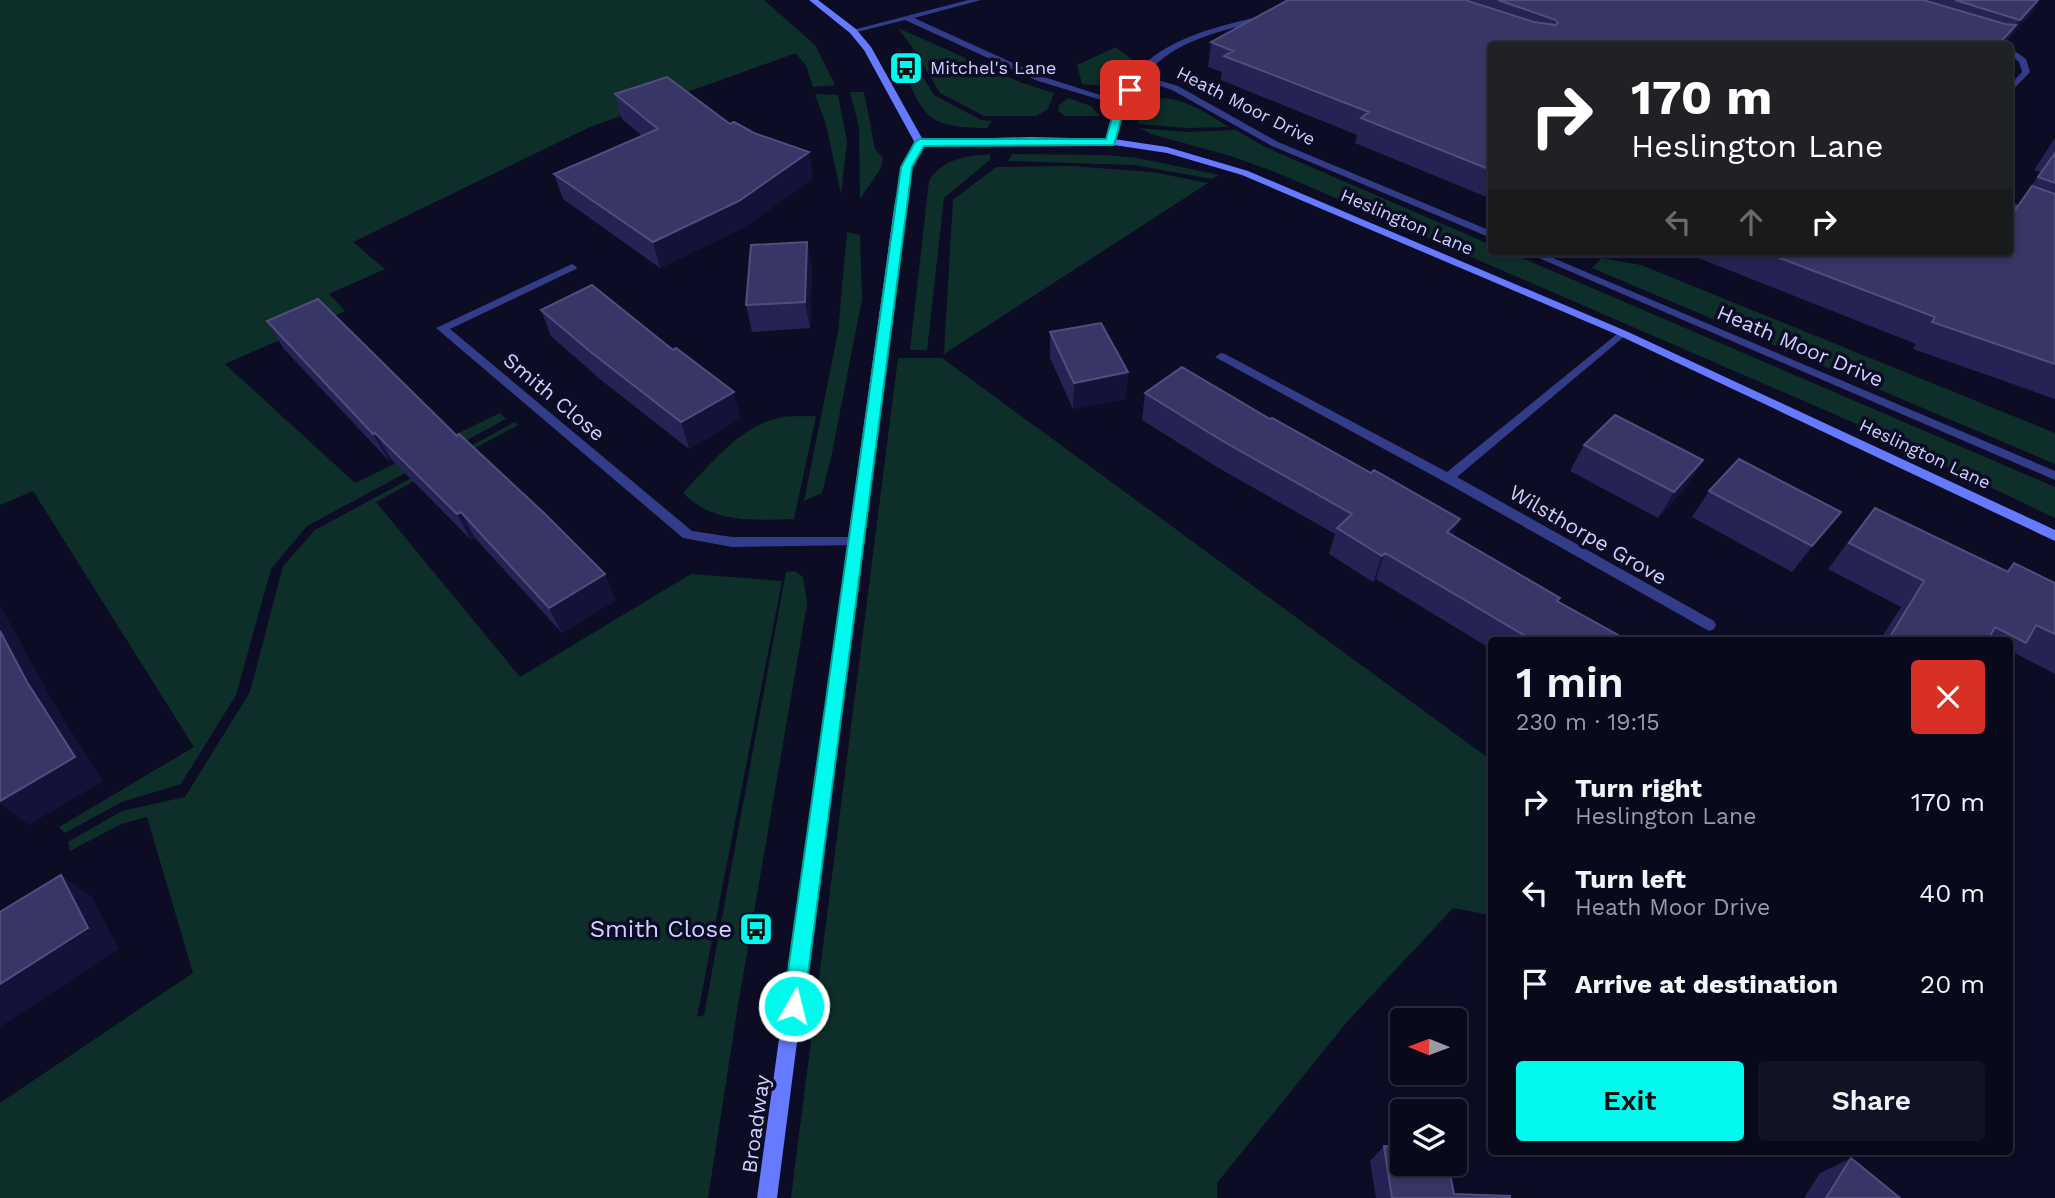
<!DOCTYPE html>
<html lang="en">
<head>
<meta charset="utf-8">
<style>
	body { margin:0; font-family:"Work Sans",sans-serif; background:#121225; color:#f1f3f6; height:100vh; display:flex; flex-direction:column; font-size:26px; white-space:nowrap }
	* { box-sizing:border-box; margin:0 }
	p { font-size:23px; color:#999aa3 }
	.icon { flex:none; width:38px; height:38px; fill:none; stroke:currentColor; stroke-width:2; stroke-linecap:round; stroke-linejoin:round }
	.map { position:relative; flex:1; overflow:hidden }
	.sheet { position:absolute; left:1488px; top:637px; width:525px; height:518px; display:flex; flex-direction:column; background:#09091c; border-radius:7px; box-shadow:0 4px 10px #0003,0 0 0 2px #292a3b }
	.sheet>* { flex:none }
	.hud { position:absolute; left:1488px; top:42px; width:525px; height:214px; border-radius:7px; box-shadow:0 4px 10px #0003,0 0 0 2px #292a3b; background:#202124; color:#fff; overflow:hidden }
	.needle { width:46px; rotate:271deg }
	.tools { position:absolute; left:1390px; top:1008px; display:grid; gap:14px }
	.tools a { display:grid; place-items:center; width:77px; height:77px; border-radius:7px; background:#09091c; box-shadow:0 4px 10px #0003,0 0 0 2px #292a3b; font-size:35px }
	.pin { position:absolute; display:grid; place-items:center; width:60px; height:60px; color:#fff; margin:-30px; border-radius:14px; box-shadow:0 4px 10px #0006 }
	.me { position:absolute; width:77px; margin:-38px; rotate:8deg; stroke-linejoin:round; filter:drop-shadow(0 0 5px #0008) }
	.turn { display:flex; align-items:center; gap:24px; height:147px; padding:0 28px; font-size:32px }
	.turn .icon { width:91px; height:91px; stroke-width:2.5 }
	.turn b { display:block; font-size:49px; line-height:60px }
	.lanes { display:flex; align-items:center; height:66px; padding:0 28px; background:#0003; justify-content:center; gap:35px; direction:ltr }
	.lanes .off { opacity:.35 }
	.round { display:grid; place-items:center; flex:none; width:74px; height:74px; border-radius:7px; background:#121225 }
	.head { display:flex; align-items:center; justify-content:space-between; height:119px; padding:0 28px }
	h1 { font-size:42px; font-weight:600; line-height:52px }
	.button { display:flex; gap:14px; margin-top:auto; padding:14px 28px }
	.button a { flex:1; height:80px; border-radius:7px; background:#00faed; color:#111; font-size:28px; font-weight:600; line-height:80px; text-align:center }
	.button a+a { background:#121225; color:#f1f3f6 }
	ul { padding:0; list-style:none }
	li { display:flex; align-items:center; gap:21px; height:91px; padding:0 28px }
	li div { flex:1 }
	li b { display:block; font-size:26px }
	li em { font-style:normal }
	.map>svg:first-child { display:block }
</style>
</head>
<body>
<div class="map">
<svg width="2055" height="1198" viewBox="0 0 2055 1198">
	<rect width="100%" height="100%" fill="#0c0c25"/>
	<!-- green -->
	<path fill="#0e2f29" d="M 0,0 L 764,0 L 815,45 L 835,85 L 813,87 L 806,66 L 796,53 L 590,127 L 353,242 L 385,269 L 329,294 L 345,311 L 225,364 L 355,483 L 500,413 L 506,419 L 307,526 L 271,569 L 236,695 L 181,784 L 122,802 L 65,833 L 59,827 L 194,747 L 33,491 L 0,505 Z
		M 898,28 L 1022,83 L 1054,93 L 1048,109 L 1036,116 L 984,116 L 940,93 L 915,51 Z
		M 1116,47 L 1132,60 L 1117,83 L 1105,86 L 1082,84 L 1077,65 Z
		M 911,57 L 934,95 L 981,120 L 992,121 L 987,128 C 922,128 923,113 899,59 Z
		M 850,92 L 864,92 L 875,149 L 883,158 L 881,168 L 860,199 L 859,127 Z
		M 815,94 L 838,95 L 847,141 L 841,194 L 826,124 Z
		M 1068,98 L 1091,106 L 1100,116 L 1066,116 L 1058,111 L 1059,105 Z
		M 1159,98 C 1186,98 1207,114 1229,127 L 1185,128 L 1138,124 L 1139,105 Z
		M 1140,128 L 1186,132 L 1236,130 L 1265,147 L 1491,245 L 1491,252 L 1508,252 L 2055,487 L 2055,518 L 1866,428 L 1280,174 L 1231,156 L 1151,134 Z
		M 990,154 L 990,160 L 944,198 L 927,350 L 910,350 L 929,181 C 941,159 967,156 990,154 Z
		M 1012,154 L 1104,155 L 1138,158 L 1219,175 L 1212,179 L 1134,165 L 1008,161 Z
		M 1070,166 L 1152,172 L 1208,183 L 944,354 L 953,200 L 996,167 Z
		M 847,232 L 860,235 L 862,299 L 832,453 L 822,493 L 804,501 L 838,332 Z
		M 1601,258 L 1641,265 L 2055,433 L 2055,464 L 1592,268 Z
		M 898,358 L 942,358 L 1491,760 L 1491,915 L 1453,908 L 1346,1023 L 1217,1183 L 1217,1198 L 791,1198 Z
		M 816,416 L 794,519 C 754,520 713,524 683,493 C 710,465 738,428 778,418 C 789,415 804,417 816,416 Z
		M 515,422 L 518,425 L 376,502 L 520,677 L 691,574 L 782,581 L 697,1017 L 704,1015 L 786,572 L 795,571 L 803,577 L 807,604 L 737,1011 L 708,1198 L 0,1198 L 0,1103 L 193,973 L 147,817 L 121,824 L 70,851 L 68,842 L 122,811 L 185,797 L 250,692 L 283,566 L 315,530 Z"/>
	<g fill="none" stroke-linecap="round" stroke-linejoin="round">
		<!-- lane -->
		<path fill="#323c88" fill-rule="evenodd" d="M 968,0 L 981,0 L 914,18 L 1044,77 L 1125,103 L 1118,105 L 1038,81 L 905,20 L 853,33 L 849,31 Z"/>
		<!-- street -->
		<path fill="#323c88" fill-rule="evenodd" d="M 1265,15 L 1268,15 L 1268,19 C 1226,30 1174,39 1145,76 L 1178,86 L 1278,142 L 1491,231 L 1491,238 L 1272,146 L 1172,90 L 1142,80 L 1124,111 L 1115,142 L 1107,144 L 1105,142 C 1113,120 1122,91 1135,74 C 1165,37 1221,26 1265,15 Z
			M 2009,47 L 2026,59 L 2030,72 L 2009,94 L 2009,86 L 2022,72 L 2019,62 L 2009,54 Z
			M 2009,202 L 2055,218 L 2055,224 L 2009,208 Z
			M 1525,252 L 1539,252 L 2055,471 L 2055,480 Z
			M 572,264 L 577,267 L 576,269 L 450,329 L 692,531 L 732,537 L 855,537 L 860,539 L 862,542 L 860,545 L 732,547 L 683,538 L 436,328 Z
			M 1622,330 L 1628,333 L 1626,335 L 1457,477 L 1714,621 L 1716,625 L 1714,629 L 1709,631 L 1443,481 L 1215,357 L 1221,353 L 1225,354 L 1447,472 Z"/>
		<!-- secondary -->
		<path fill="#667aff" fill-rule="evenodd" d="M 809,0 L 818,0 L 856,29 L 871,47 L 923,140 L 1030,137 L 1114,139 L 1167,147 L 1248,171 L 1626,331 L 2055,530 L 2055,541 L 1618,335 L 1242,175 L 1167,153 L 1114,145 L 1030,142 L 923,146 L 912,167 L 904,208 L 777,1198 L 757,1198 L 894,208 L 902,167 L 915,143 L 864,50 L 850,33 Z"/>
	</g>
	<!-- wall -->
	<path fill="#252354" d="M 1288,0 L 2040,0 L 2032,13 L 2002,46 L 1491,46 L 1491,197 L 1489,198 L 1355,143 L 1357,135 L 1221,80 L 1222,72 L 1208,67 L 1211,42 Z
		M 615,94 L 730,124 L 809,152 L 813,178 L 745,227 L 660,268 L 563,199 L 554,174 L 642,136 L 622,119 Z
		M 2055,138 L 2055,399 L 1913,349 L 1916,344 L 1683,252 L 2009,252 L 2011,215 L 2041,172 L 2034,170 Z
		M 807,242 L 812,268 L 810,328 L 752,332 L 746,305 Z
		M 541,310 L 673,350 L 741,418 L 689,449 L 601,380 L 551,336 Z
		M 267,321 L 616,600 L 562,633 L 475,538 L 471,540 L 391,459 L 389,461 L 283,348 Z
		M 1050,332 L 1128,372 L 1126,399 L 1073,409 L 1050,358 Z
		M 1145,393 L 1453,536 L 1558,602 L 1627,640 L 1491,640 L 1491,649 L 1376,579 L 1373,582 L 1329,554 L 1335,534 L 1217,467 L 1142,420 Z
		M 1584,445 L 1687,486 L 1658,518 L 1570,471 Z
		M 1709,491 L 1820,538 L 1792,572 L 1692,517 Z
		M 1875,508 L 2006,571 L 2014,563 L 2055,583 L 2055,674 L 2015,653 L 2009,659 L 2009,640 L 1880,640 L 1901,607 L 1828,569 L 1854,534 Z
		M 1384,1146 L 1454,1194 L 1510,1198 L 1376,1198 L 1370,1161 Z
		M 1851,1158 L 1900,1198 L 1804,1198 L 1820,1173 Z"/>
	<!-- shaded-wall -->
	<path fill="#131239" d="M 2038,0 L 2040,0 L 2032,13 L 2005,43 L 2020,20 Z
		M 2016,25 L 2002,46 L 1997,46 Z
		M 809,152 L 813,178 L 745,227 L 660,268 L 653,242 Z
		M 807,242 L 812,268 L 810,328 L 805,302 Z
		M 1128,372 L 1126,399 L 1073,409 L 1074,383 Z
		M 734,392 L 741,418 L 689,449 L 681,422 Z
		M 375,433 L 391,459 L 389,461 L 373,434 Z
		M 1703,460 L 1687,486 L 1658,518 L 1674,492 Z
		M 461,512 L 475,538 L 471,540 L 457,514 Z
		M 1841,512 L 1820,538 L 1792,572 L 1812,546 Z
		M 1460,519 L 1449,546 L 1447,532 Z
		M 1385,553 L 1376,579 L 1373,582 L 1382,556 Z
		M 605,574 L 616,600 L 562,633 L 549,608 Z
		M 0,605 L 56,707 L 103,781 L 29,825 L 0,804 L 27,682 L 0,631 Z
		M 61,875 L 92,897 L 119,949 L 0,1027 L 0,984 Z"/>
	<!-- building -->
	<path fill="#373666" stroke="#4f4e7e" stroke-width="2" d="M 1288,0 L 1465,0 L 1534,22 L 1555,25 L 1558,23 L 1556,20 L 1498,0 L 1923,0 L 2005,24 L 2016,25 L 1997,46 L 1732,46 L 1720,42 L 1719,46 L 1491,46 L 1491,170 L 1361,118 L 1369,112 L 1224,56 L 1233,51 L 1211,42 Z
		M 1955,0 L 2038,0 L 2020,20 Z
		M 667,77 L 730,124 L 734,122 L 754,133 L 809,152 L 739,201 L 653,242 L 554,174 L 658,129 L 615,94 Z
		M 2055,153 L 2055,183 L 2038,177 Z
		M 2032,186 L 2055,194 L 2055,364 L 1932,322 L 1935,317 L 1764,252 L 2009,252 L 2009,215 L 2011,216 Z
		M 807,242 L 805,302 L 746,305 L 751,245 Z
		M 592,285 L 673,350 L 676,348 L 734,392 L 681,422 L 592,353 L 541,310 Z
		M 318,299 L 457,436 L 459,434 L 544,513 L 605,574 L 549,608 L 461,512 L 457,514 L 375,433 L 373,434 L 267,321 Z
		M 1101,323 L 1128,372 L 1074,383 L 1050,332 Z
		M 1182,367 L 1270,419 L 1272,418 L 1371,473 L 1374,470 L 1460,519 L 1447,532 L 1560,598 L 1557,601 L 1627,640 L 1532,640 L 1385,553 L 1382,556 L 1337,528 L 1352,514 L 1221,440 L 1145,393 Z
		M 1615,415 L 1703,460 L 1674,492 L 1584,445 Z
		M 1739,459 L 1841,512 L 1812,546 L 1709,491 Z
		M 1875,508 L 2008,572 L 2014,563 L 2055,583 L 2055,634 L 2036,625 L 2026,643 L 1995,627 L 1988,640 L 1888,640 L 1924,581 L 1849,543 Z
		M 0,631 L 27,682 L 75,757 L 0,801 Z
		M 61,875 L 88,928 L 0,984 L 0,912 Z
		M 1384,1146 L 1402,1147 L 1402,1164 L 1448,1164 L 1454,1194 L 1510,1196 L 1510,1198 L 1392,1198 Z
		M 1851,1158 L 1900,1198 L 1826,1198 Z"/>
	<!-- route -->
	<path fill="#00faed" stroke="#00a29a" stroke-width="2" d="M 1126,87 L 1135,90 L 1126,103 L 1114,145 L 924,146 L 912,167 L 804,1006 L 801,1013 L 794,1016 L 786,1013 L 783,1006 L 901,167 L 915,142 L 920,139 L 1106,139 L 1116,103 Z"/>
	<!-- icons -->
	<defs>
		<g id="bus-square" transform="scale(1.75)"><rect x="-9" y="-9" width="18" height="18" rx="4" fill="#00faed" stroke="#0c0c25"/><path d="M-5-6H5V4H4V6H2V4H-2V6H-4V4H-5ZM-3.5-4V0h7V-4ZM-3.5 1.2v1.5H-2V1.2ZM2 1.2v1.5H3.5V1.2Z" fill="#111"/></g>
	</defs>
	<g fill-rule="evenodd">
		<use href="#bus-square" x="906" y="68"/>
		<use href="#bus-square" x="756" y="929"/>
	</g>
	<g text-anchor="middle" stroke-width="7" stroke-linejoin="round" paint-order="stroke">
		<!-- far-poi labels -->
		<g font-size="18" fill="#cfd1ff" stroke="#0c0c25" text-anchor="start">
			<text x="930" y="74">Mitchel's Lane</text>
		</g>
		<!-- far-street labels -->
		<g font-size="18" fill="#cfd1ff" stroke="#0c0c25">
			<text transform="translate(1246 106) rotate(27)" y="6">Heath Moor Drive</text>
			<text transform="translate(1407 222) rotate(23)" y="6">Heslington Lane</text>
			<text transform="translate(1925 454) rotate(25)" y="6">Heslington Lane</text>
		</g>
		<!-- street labels -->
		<g font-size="21" fill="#cfd1ff" stroke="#0c0c25">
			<text transform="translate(1800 346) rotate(23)" y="7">Heath Moor Drive</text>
			<text transform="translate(554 397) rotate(40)" y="7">Smith Close</text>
			<text transform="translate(1588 535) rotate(30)" y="7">Wilsthorpe Grove</text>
			<text transform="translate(756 1124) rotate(-82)" y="7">Broadway</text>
		</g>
		<!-- near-poi labels -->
		<g font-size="24" fill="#cfd1ff" stroke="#0c0c25" text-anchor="end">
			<text x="732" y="937">Smith Close</text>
		</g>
	</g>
</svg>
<div class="tools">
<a><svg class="needle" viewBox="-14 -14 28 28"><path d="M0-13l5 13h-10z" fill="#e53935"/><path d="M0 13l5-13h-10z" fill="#999aa3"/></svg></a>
<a><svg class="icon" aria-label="layers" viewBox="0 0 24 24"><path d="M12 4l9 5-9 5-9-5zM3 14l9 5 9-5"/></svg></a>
</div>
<div class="pin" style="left:1130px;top:90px;background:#d93025"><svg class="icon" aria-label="arrive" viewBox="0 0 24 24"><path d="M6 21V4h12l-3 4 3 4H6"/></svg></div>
<svg class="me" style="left:794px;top:1006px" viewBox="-20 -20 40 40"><circle r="17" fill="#00faed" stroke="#fff" stroke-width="3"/><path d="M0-11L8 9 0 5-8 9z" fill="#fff"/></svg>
<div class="hud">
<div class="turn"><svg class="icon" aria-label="right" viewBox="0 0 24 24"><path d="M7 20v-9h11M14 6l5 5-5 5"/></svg><div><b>170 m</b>Heslington Lane</div></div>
<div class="lanes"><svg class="icon off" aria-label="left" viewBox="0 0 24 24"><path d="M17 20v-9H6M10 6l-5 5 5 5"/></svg><svg class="icon off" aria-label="ahead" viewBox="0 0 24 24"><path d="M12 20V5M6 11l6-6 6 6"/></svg><svg class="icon" aria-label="right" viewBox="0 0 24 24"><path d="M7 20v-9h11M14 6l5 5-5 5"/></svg></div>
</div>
<section class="sheet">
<div class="head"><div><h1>1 min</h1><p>230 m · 19:15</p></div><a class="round" style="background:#d93025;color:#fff"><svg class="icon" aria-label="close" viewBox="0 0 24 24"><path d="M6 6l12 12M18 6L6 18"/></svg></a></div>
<ul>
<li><svg class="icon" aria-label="right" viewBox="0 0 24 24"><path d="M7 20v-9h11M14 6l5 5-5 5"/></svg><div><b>Turn right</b><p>Heslington Lane</p></div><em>170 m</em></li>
<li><svg class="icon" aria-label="left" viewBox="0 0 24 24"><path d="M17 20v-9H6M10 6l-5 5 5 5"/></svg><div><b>Turn left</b><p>Heath Moor Drive</p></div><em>40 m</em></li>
<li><svg class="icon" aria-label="arrive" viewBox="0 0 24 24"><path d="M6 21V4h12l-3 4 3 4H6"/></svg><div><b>Arrive at destination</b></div><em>20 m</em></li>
</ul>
<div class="button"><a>Exit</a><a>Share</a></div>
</section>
</div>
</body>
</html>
